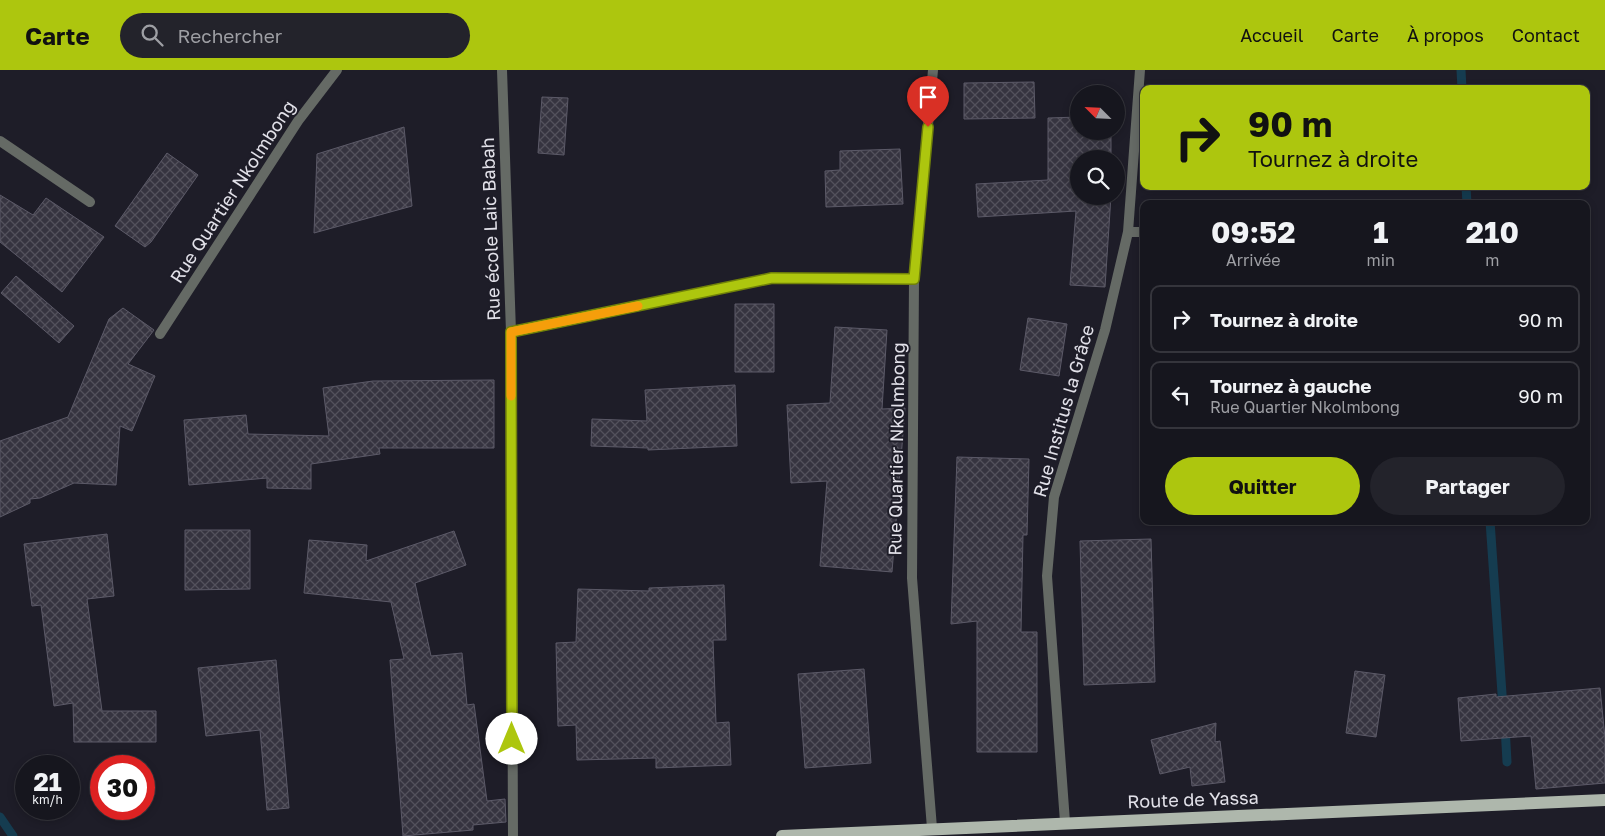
<!DOCTYPE html>
<html lang="fr">
<head>
<meta charset="utf-8">
<style>
	body { margin:0; font-family:"Golos Text",sans-serif; background:#23232b; color:#f1f3f6; height:100vh; display:flex; flex-direction:column; font-size:19px; white-space:nowrap }
	* { box-sizing:border-box; margin:0 }
	p { font-size:16px; color:#9e9fa4 }
	.icon { flex:none; width:28px; height:28px; fill:none; stroke:currentColor; stroke-width:2; stroke-linecap:round; stroke-linejoin:round }
	.map { position:relative; flex:1; overflow:hidden }
	.drawer { position:absolute; left:1140px; top:130px; width:450px; height:325px; display:flex; flex-direction:column; background:#16161e; border-radius:10px; box-shadow:0 2px 8px #0003,0 0 0 1px #35353c }
	.drawer>* { flex:none }
	.hud { position:absolute; left:1140px; top:15px; width:450px; height:105px; border-radius:10px; box-shadow:0 2px 8px #0003,0 0 0 1px #35353c; background:#adc60e; color:#111; overflow:hidden }
	.needle { width:32px; rotate:294deg }
	.buttons { position:absolute; left:1070px; top:15px; display:grid; gap:10px }
	.buttons a { display:grid; place-items:center; width:55px; height:55px; border-radius:50%; background:#16161e; box-shadow:0 2px 8px #0003,0 0 0 1px #35353c; font-size:25px }
	.speed { position:absolute; left:15px; top:685px; display:flex; gap:10px; font-size:25px; font-weight:700; text-align:center }
	.speed>* { display:grid; place-content:center; width:65px; height:65px; border-radius:50%; background:#16161e; box-shadow:0 2px 8px #0003,0 0 0 1px #35353c; line-height:1 }
	.speed small { font-size:12px; font-weight:400 }
	.speed .limit { border:8px solid #d22; background:#fff; color:#111 }
	.pin { position:absolute; display:grid; place-items:center; width:42px; height:42px; color:#fff; margin:-51px -21px; border-radius:50% 50% 50% 0; rotate:-45deg; box-shadow:0 0 5px #0007 }
	.pin .icon { rotate:45deg }
	.me { position:absolute; width:55px; margin:-28px; rotate:0deg; stroke-linejoin:round; filter:drop-shadow(0 0 4px #0008) }
	.turn { display:flex; align-items:center; gap:18px; height:105px; padding:0 25px; font-size:22px }
	.turn .icon { width:65px; height:65px; stroke-width:2.5 }
	.turn b { display:block; font-size:35px; line-height:42px }
	.eta { display:flex; justify-content:space-evenly; align-items:center; height:85px; text-align:center }
	.eta b { font-size:30px; font-weight:700; line-height:35px }
	.cta { display:flex; gap:10px; margin-top:auto; padding:10px 25px }
	.cta a { flex:1; height:58px; border-radius:30px; background:#adc60e; color:#111; font-size:20px; font-weight:700; line-height:58px; text-align:center }
	.cta a+a { background:#23232b; color:#f1f3f6 }
	ul { padding:0; list-style:none }
	li { display:flex; align-items:center; gap:15px; height:68px; margin:0 10px 8px; padding:0 15px; border:2px solid #35353c; border-radius:10px }
	li div { flex:1 }
	li b { display:block; font-size:19px }
	li em { font-style:normal }
	header { display:flex; align-items:center; gap:30px; box-sizing:border-box; height:70px; padding:0 25px; background:#adc60e; color:#111 }
	header strong { font-size:24px }
	nav { display:flex; gap:28px; margin-inline-start:auto; font-size:18px }
	.search { width:350px; height:45px; background:#23232b; display:flex; align-items:center; gap:12px; box-sizing:border-box; padding:0 18px; border-radius:28px; color:#9e9fa4; font-size:19px }
	.map>svg:first-child { display:block }
</style>
</head>
<body>
<header>
<strong>Carte</strong>
<div class="search"><svg class="icon" aria-label="search" viewBox="0 0 24 24"><circle cx="10" cy="10" r="6"/><path d="M15 15l6 6"/></svg>Rechercher</div>
<nav><a>Accueil</a><a>Carte</a><a>À propos</a><a>Contact</a></nav>
</header>
<div class="map">
<svg width="1605" height="766" viewBox="0 0 1605 766">
	<defs>
		<pattern id="building-cross-hatch" width="8" height="8" patternUnits="userSpaceOnUse" patternTransform="scale(1.25)"><rect width="8" height="8" fill="#363440"/><path d="M0 0l8 8M0 8l8-8" fill="none" stroke="#53515c"/></pattern>
	</defs>
	<rect width="100%" height="100%" fill="#1e1d28"/>
	<g fill="none" stroke-linecap="round" stroke-linejoin="round">
		<!-- stream -->
		<path stroke="#153c50" stroke-width="9" d="M 1461,0 L 1462,19
			M 1466,116 L 1467,134
			M 1490,451 L 1503,638
			M 1505,656 L 1507,692
			M 0,747 L 13,766"/>
	</g>
	<!-- building -->
	<path fill="url(#building-cross-hatch)" stroke="#5c5a68" d="M 1034,12 L 1035,48 L 964,49 L 964,13 Z
		M 542,27 L 568,28 L 564,85 L 538,83 Z
		M 1079,47 L 1079,61 L 1111,61 L 1111,89 L 1079,89 L 1079,126 L 1111,126 L 1105,217 L 1070,215 L 1076,141 L 978,147 L 976,114 L 1048,110 L 1048,48 Z
		M 404,57 L 412,136 L 314,163 L 317,84 Z
		M 900,79 L 903,134 L 826,137 L 825,101 L 840,100 L 840,81 Z
		M 167,83 L 198,105 L 151,172 L 145,177 L 115,156 Z
		M 0,125 L 33,145 L 46,128 L 104,167 L 62,222 L 0,172 Z
		M 16,206 L 74,256 L 59,273 L 1,223 Z
		M 735,234 L 774,234 L 774,302 L 735,302 Z
		M 123,238 L 154,260 L 128,294 L 155,306 L 132,361 L 120,356 L 116,415 L 74,413 L 40,428 L 30,429 L 30,433 L 0,447 L 0,371 L 68,347 L 109,249 Z
		M 1028,248 L 1067,254 L 1059,306 L 1020,300 Z
		M 835,257 L 887,260 L 882,339 L 905,338 L 892,502 L 820,496 L 827,411 L 791,413 L 787,335 L 830,333 Z
		M 494,310 L 494,378 L 379,378 L 380,384 L 311,394 L 311,419 L 267,418 L 267,408 L 189,415 L 184,350 L 246,345 L 248,364 L 329,366 L 323,318 L 373,311 Z
		M 735,315 L 737,376 L 648,380 L 648,378 L 591,376 L 592,349 L 647,351 L 645,320 Z
		M 957,387 L 1029,389 L 1027,465 L 1023,465 L 1021,562 L 1037,562 L 1037,682 L 977,682 L 977,551 L 951,554 Z
		M 185,460 L 250,460 L 250,519 L 185,520 Z
		M 454,461 L 466,495 L 415,513 L 431,586 L 462,583 L 467,635 L 474,634 L 487,731 L 505,729 L 506,752 L 473,755 L 473,760 L 403,766 L 390,590 L 404,589 L 391,532 L 304,523 L 309,470 L 367,475 L 366,491 Z
		M 107,464 L 114,526 L 87,529 L 102,641 L 156,641 L 156,672 L 74,672 L 73,633 L 54,636 L 41,535 L 32,536 L 24,474 Z
		M 1151,469 L 1155,612 L 1084,615 L 1080,471 Z
		M 724,515 L 726,570 L 713,570 L 716,653 L 729,652 L 731,695 L 656,698 L 656,688 L 577,690 L 576,655 L 558,656 L 556,573 L 576,572 L 578,519 L 649,521 L 649,518 Z
		M 276,590 L 289,738 L 267,740 L 260,660 L 206,666 L 198,598 Z
		M 864,599 L 871,693 L 805,698 L 798,604 Z
		M 1355,601 L 1385,605 L 1376,667 L 1346,663 Z
		M 1600,618 L 1605,668 L 1605,713 L 1536,719 L 1531,666 L 1461,671 L 1458,628 L 1496,624 L 1496,627 Z
		M 1216,653 L 1215,672 L 1220,671 L 1225,712 L 1192,716 L 1190,697 L 1160,704 L 1151,670 Z"/>
	<g fill="none" stroke-linecap="round" stroke-linejoin="round">
		<!-- street -->
		<path stroke="#656a65" stroke-width="10" d="M 502,0 L 511,262 L 513,766
			M 0,71 L 90,132
			M 1128,162 L 1144,162
			M 511,262 L 772,208 L 914,209
			M 160,264 L 298,51 L 337,0
			M 1065,752 L 1047,506 L 1054,427 L 1105,260 L 1128,162 L 1140,0
			M 932,758 L 912,508 L 914,209 L 933,0"/>
		<!-- primary -->
		<path stroke="#aeb7ac" stroke-width="12" d="M 782,766 L 1605,730"/>
	</g>
	<g fill="none" stroke-linecap="round" stroke-linejoin="round">
		<!-- route casing -->
		<g stroke="#708109" stroke-width="12">
			<path id="route" d="M 512,669 L 511,262 L 772,208 L 914,209 L 928,57"/>
		</g>
		<!-- route -->
		<use href="#route" stroke="#adc60e" stroke-width="9"/>
		<!-- slow -->
		<path stroke="#f59e0b" stroke-width="9" d="M 511,326 L 511,262 L 638,236"/>
	</g>
	<g text-anchor="middle" stroke-width="4" stroke-linejoin="round" paint-order="stroke">
		<!-- street labels -->
		<g font-size="18" fill="#e2e1e9" stroke="#1e1d28">
			<text transform="translate(233 122) rotate(-57)" y="6">Rue Quartier Nkolmbong</text>
			<text transform="translate(491 159) rotate(-92)" y="6">Rue école Laic Babah</text>
			<text transform="translate(1064 341) rotate(-74)" y="6">Rue Institus la Grâce</text>
			<text transform="translate(897 379) rotate(-89)" y="6">Rue Quartier Nkolmbong</text>
			<text transform="translate(1193 730) rotate(-2)" y="6">Route de Yassa</text>
		</g>
	</g>
</svg>
<div class="buttons">
<a><svg class="needle" viewBox="-14 -14 28 28"><path d="M0-13l5 13h-10z" fill="#e53935"/><path d="M0 13l5-13h-10z" fill="#9e9fa4"/></svg></a>
<a><svg class="icon" aria-label="search" viewBox="0 0 24 24"><circle cx="10" cy="10" r="6"/><path d="M15 15l6 6"/></svg></a>
</div>
<div class="speed"><div>21<small>km/h</small></div><div class="limit">30</div></div>
<div class="pin" style="left:928px;top:57px;background:#d93025"><svg class="icon" aria-label="arrive" viewBox="0 0 24 24"><path d="M6 21V4h12l-3 4 3 4H6"/></svg></div>
<svg class="me" style="left:512px;top:669px" viewBox="-20 -20 40 40"><circle r="19" fill="#fff"/><path d="M0-13L10 11 0 6-10 11z" fill="#adc60e"/></svg>
<div class="hud">
<div class="turn"><svg class="icon" aria-label="right" viewBox="0 0 24 24"><path d="M7 20v-9h11M14 6l5 5-5 5"/></svg><div><b>90 m</b>Tournez à droite</div></div>
</div>
<section class="drawer">
<div class="eta">
<div><b>09:52</b><p>Arrivée</p></div>
<div><b>1</b><p>min</p></div>
<div><b>210</b><p>m</p></div>
</div>
<ul>
<li><svg class="icon" aria-label="right" viewBox="0 0 24 24"><path d="M7 20v-9h11M14 6l5 5-5 5"/></svg><div><b>Tournez à droite</b></div><em>90 m</em></li>
<li><svg class="icon" aria-label="left" viewBox="0 0 24 24"><path d="M17 20v-9H6M10 6l-5 5 5 5"/></svg><div><b>Tournez à gauche</b><p>Rue Quartier Nkolmbong</p></div><em>90 m</em></li>
</ul>
<div class="cta"><a>Quitter</a><a>Partager</a></div>
</section>
</div>
</body>
</html>
